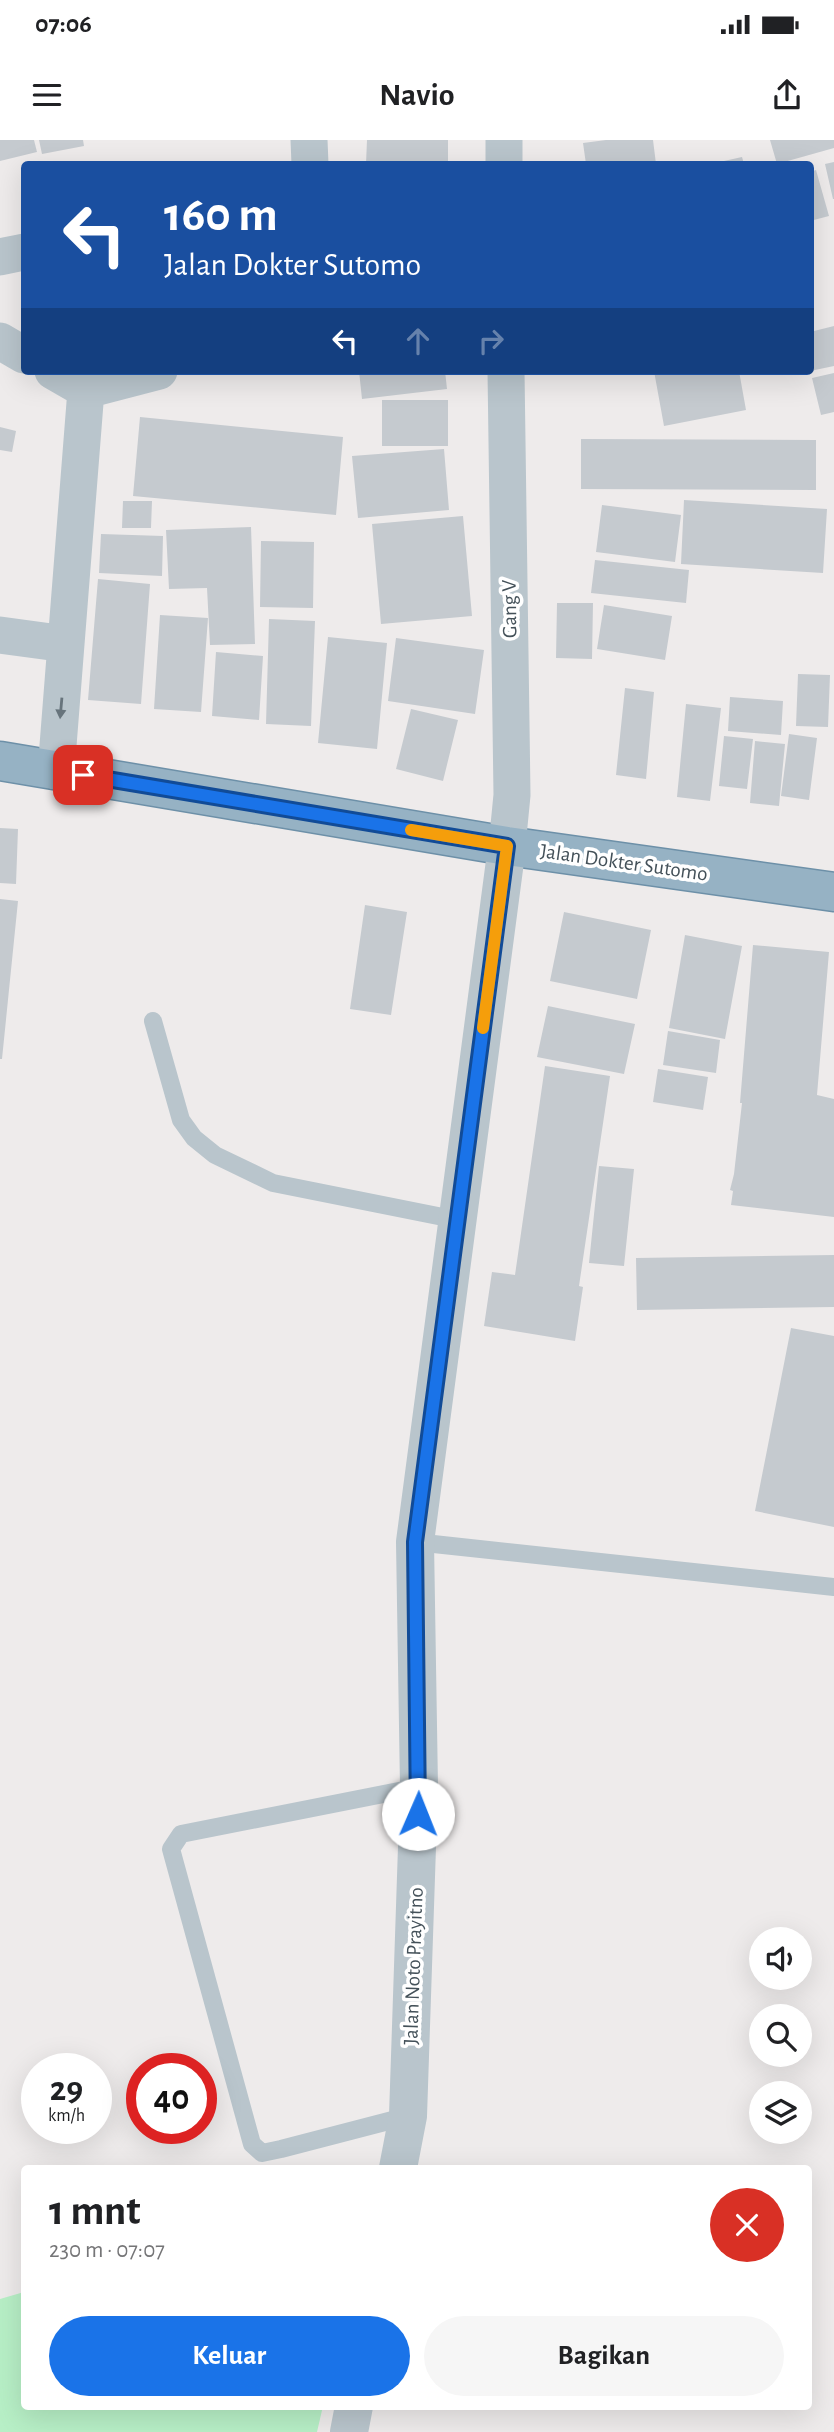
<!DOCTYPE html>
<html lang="id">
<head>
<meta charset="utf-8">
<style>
	body { margin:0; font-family:"Alegreya Sans",sans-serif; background:#f6f6f6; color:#202124; height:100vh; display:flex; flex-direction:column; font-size:26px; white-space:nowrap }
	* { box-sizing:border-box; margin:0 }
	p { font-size:23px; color:#757577 }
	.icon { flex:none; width:38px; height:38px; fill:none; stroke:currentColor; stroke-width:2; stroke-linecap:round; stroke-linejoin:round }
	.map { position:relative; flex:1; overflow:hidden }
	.drawer { position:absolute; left:21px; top:2025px; width:791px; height:245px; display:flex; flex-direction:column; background:#fff; border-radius:7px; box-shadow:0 7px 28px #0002 }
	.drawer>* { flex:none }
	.top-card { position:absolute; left:21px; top:21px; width:793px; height:214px; border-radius:7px; box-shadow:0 7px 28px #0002; background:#1a4fa0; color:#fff; overflow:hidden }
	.fabs { position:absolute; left:749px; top:1787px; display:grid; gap:14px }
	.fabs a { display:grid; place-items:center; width:63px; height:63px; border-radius:50%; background:#fff; box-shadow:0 7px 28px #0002; font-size:35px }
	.speed { position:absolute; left:21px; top:1913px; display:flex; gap:14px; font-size:35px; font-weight:700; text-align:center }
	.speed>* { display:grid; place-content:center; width:91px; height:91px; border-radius:50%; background:#fff; box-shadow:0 7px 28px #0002; line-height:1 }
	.speed small { font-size:18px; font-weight:400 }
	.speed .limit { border:10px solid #d22; background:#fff; color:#111 }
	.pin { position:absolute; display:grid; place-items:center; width:60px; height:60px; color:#fff; margin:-30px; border-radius:14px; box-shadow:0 4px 10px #0006 }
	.me { position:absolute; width:77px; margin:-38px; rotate:1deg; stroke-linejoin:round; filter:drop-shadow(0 0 5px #0008) }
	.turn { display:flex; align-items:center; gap:24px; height:147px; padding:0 28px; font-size:32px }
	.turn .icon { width:91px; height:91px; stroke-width:2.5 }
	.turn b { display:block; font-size:49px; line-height:60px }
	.lanes { display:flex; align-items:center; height:66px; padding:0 28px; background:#0003; justify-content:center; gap:35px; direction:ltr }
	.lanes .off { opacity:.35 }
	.round { display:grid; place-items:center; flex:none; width:74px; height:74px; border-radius:37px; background:#f6f6f6 }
	.overview { display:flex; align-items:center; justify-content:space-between; height:119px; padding:0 28px }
	h1 { font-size:42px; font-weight:700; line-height:52px }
	.primary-button { display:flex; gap:14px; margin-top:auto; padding:14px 28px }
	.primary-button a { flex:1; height:80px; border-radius:42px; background:#1a73e8; color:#fff; font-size:28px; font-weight:700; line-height:80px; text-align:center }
	.primary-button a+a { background:#f6f6f6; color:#202124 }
	.status { display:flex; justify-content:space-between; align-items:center; height:49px; padding:0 35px; background:#fff; direction:ltr }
	.status svg { height:19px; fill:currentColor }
	header { display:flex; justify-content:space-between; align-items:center; height:91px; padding:0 28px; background:#fff; font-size:32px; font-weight:700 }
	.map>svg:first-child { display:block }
</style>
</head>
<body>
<div class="status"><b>07:06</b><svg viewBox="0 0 49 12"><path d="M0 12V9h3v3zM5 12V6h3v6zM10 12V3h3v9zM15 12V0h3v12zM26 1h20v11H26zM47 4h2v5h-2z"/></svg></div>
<header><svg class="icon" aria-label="menu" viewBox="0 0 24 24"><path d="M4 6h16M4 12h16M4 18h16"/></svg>Navio<svg class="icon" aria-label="share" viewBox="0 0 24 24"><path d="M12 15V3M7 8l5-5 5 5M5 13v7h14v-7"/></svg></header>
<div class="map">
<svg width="834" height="2292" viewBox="0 0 834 2292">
	<rect width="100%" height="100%" fill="#eeebeb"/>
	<!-- green -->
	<path fill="#b7efc6" d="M 24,2152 L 24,2266 L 323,2266 L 317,2292 L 0,2292 L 0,2159 Z"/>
	<!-- building -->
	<path fill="#c5cacf" d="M 0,0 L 34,0 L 37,12 L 0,21 Z
		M 39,0 L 83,0 L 84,6 L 42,14 Z
		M 367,0 L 448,0 L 448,24 L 366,24 Z
		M 606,0 L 653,0 L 656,24 L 586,24 L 583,3 Z
		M 770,0 L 834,0 L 834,8 L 777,24 Z
		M 742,17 L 744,24 L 715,24 L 715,23 Z
		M 834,22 L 834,59 L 833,59 L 825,24 Z
		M 816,30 L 829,76 L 810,81 L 810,32 Z
		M 834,186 L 834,226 L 810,231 L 810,192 Z
		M 359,231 L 445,231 L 447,249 L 362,259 Z
		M 654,231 L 739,231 L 746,270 L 664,286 Z
		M 834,233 L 834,272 L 821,275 L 812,238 Z
		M 382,260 L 448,260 L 448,306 L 382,306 Z
		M 140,277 L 343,297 L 336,375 L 133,356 Z
		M 0,287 L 16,291 L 12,312 L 0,310 Z
		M 581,299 L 816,300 L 816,350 L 581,349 Z
		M 444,309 L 449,370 L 358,378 L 352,316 Z
		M 684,360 L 827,369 L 823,433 L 681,424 Z
		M 123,361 L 152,361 L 151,388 L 122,388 Z
		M 602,365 L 681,375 L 675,422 L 596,412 Z
		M 463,376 L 472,476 L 381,484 L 372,384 Z
		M 251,387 L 255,504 L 210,505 L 207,448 L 169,449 L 166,390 Z
		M 101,394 L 163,396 L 162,436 L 99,433 Z
		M 261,401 L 314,402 L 313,468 L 260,467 Z
		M 595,420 L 689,430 L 686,463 L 591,453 Z
		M 98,439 L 150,444 L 141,564 L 88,560 Z
		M 557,463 L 593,463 L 592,519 L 556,518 Z
		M 604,465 L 672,476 L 665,520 L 597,509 Z
		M 160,475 L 208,478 L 201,572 L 154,569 Z
		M 269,479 L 315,481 L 311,586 L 266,584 Z
		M 328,497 L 387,503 L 377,609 L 318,603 Z
		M 396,498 L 484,510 L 475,574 L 388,561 Z
		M 216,512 L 263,516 L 259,580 L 212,576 Z
		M 798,534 L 830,535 L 828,587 L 796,586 Z
		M 625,548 L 654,552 L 646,639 L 616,635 Z
		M 730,557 L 783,561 L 781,595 L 728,591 Z
		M 686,564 L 721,568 L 710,661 L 677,657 Z
		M 411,569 L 458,580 L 443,641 L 396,629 Z
		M 789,594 L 817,598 L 809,660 L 781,656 Z
		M 724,596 L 753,599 L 747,649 L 719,646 Z
		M 755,601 L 785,604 L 779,666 L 750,663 Z
		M 0,688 L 18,689 L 16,744 L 0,743 Z
		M 0,759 L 18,761 L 2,919 L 0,919 Z
		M 365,765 L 407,772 L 391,875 L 350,869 Z
		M 564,772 L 651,790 L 637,859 L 550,841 Z
		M 685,795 L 742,806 L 725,899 L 669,888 Z
		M 753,805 L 829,812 L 817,955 L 834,959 L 834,1077 L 731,1065 L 733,1051 L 730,1050 L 734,1034 L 742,963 L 740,963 Z
		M 548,866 L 635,884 L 624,934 L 537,917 Z
		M 668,891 L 720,900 L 716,933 L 663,925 Z
		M 545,926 L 610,936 L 579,1146 L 583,1147 L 575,1201 L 484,1186 L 492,1132 L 515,1135 Z
		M 658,929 L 708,937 L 703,970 L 653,962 Z
		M 599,1026 L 634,1029 L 624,1126 L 589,1123 Z
		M 834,1115 L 834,1167 L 637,1170 L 636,1118 Z
		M 791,1188 L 834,1196 L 834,1387 L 755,1371 Z"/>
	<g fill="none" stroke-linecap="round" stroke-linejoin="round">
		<!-- trunk casing -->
		<g stroke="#6d90a8" stroke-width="41">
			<path id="trunk" d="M 0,621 L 507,706 L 834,752"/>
		</g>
		<!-- service -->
		<path stroke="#b9c5cc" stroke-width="18" d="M 153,881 L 181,980 L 194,998 L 215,1015 L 273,1043 L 458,1080
			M 415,1402 L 834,1447
			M 408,1976 L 281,2009 L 262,2013 L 252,2004 L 171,1709 L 181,1694 L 419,1647"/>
		<!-- minor -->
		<path stroke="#b9c5cc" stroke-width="37" d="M 309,0 L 310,24
			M 504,0 L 504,24
			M 0,117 L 24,112
			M 0,201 L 24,215
			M 53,231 L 86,250 L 159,231
			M 506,231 L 512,655 L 507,706
			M 0,495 L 66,504
			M 56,631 L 86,250"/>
		<!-- tertiary -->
		<path stroke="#b9c5cc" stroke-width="38" d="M 398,2028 L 408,1976 L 419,1647 L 415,1402 L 507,706
			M 349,2292 L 354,2266"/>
		<!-- trunk -->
		<use href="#trunk" stroke="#96b2c4" stroke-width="38"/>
	</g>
	<!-- one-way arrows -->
	<defs><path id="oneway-solid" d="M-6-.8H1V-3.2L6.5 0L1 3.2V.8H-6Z" transform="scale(1.75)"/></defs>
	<use fill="#67747c" href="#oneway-solid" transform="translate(61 568) rotate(95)"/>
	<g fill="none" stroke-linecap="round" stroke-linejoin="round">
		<!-- route casing -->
		<g stroke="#114b97" stroke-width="18">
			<path id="route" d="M 83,635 L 507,706 L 415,1402 L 418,1674"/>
		</g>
		<!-- route -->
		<use href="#route" stroke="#1a73e8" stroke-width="12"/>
		<!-- slow -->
		<path stroke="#f59e0b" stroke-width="12" d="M 411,690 L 507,706 L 483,888"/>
	</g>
	<g text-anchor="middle" stroke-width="7" stroke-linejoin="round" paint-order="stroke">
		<!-- street labels -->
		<g font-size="21" fill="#445159" stroke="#fff">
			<text transform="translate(509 469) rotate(-91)" y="7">Gang V</text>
			<text transform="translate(624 722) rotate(8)" y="7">Jalan Dokter Sutomo</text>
			<text transform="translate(413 1826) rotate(-88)" y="7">Jalan Noto Prayitno</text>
		</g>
	</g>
</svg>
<div class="fabs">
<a><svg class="icon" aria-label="sound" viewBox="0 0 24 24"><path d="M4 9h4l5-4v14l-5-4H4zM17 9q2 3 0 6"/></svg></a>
<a><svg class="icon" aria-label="search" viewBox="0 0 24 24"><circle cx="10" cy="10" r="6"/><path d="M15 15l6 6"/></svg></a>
<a><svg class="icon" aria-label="layers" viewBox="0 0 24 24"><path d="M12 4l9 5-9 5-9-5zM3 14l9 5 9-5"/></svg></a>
</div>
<div class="speed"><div>29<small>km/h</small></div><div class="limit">40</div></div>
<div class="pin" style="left:83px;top:635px;background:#d93025"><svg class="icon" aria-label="arrive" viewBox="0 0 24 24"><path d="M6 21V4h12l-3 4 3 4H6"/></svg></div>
<svg class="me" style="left:418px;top:1674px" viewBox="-20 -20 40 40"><circle r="19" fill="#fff"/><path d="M0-13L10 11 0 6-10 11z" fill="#1a73e8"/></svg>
<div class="top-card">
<div class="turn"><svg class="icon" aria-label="left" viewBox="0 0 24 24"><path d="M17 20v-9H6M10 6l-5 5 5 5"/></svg><div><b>160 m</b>Jalan Dokter Sutomo</div></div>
<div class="lanes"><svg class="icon" aria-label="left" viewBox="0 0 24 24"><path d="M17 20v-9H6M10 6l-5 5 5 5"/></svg><svg class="icon off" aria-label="ahead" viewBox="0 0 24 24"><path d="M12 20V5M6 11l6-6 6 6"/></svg><svg class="icon off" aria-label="right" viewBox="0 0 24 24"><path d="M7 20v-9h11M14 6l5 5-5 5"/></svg></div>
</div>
<section class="drawer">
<div class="overview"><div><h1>1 mnt</h1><p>230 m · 07:07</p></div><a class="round" style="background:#d93025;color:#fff"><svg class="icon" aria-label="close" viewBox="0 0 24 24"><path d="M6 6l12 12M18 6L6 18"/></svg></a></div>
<div class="primary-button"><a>Keluar</a><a>Bagikan</a></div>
</section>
</div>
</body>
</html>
